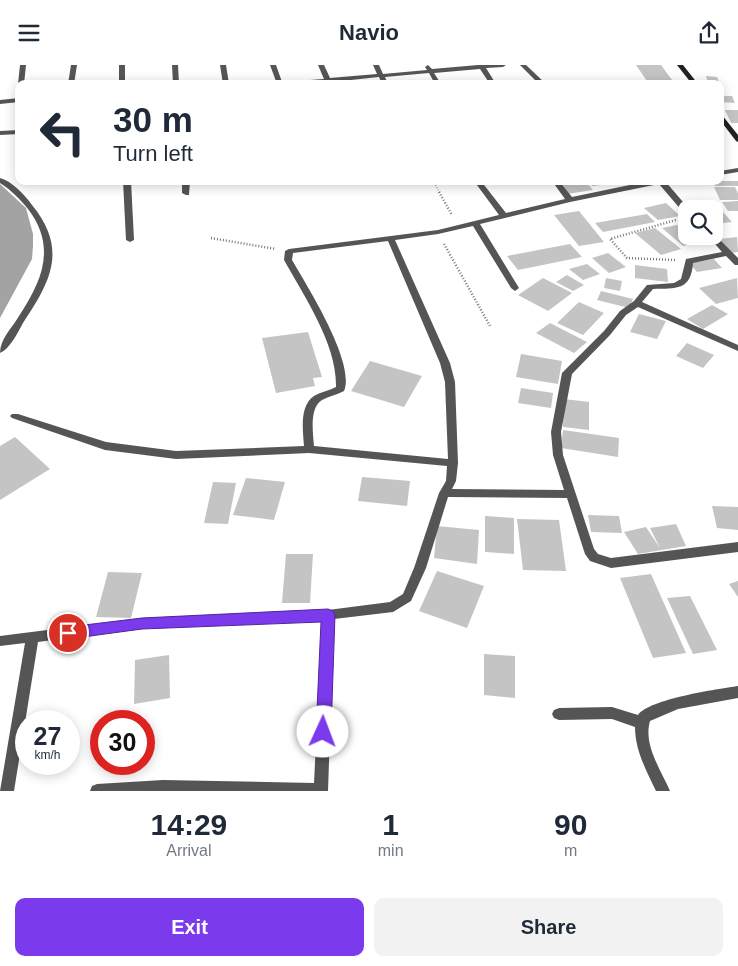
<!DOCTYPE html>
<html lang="en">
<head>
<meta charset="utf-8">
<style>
	body { margin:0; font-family:Arial,sans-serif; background:#f2f2f3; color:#1f2937; height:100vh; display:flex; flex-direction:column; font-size:19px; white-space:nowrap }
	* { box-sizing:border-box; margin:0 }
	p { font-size:16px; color:#747a83 }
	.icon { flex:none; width:28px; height:28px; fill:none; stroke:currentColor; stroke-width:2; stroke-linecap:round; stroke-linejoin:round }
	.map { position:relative; height:726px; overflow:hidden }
	.panel { display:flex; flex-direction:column; background:#fff; flex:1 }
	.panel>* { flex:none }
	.guide { position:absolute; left:15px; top:15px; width:709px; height:105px; border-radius:10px; box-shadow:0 2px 12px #0003; background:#fff; color:#1f2937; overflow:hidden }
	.tools { position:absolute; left:678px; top:135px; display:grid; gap:10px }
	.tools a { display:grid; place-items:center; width:45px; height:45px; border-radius:10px; background:#fff; box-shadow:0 2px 12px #0003; font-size:25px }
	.speed { position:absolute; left:15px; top:645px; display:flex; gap:10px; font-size:25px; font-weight:700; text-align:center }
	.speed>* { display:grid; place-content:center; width:65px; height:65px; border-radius:50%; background:#fff; box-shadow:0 2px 12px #0003; line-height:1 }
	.speed small { font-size:12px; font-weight:400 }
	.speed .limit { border:8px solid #d22; background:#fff; color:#111 }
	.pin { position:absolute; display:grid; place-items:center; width:42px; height:42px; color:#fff; margin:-21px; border:2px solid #fff; border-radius:50%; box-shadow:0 1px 5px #0007 }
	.me { position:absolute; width:55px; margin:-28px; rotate:2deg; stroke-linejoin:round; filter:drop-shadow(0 0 4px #0008) }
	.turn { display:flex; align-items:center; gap:18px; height:105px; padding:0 15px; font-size:22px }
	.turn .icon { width:65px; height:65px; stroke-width:2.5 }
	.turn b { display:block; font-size:35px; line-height:42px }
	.eta { display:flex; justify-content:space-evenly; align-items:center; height:85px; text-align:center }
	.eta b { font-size:30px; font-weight:600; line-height:35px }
	.button { display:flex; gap:10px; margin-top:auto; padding:10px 15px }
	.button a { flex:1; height:58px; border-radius:10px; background:#7c3aed; color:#fff; font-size:20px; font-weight:600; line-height:58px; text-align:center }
	.button a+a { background:#f2f2f3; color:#1f2937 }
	header { display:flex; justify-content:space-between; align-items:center; height:65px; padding:0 15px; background:#fff; font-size:22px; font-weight:600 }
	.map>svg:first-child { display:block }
</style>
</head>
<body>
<header><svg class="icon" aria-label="menu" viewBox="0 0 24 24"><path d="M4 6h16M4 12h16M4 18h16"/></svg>Navio<svg class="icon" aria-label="share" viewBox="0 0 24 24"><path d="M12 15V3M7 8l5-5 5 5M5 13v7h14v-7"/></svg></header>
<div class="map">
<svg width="738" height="726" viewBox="0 0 738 726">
	<rect width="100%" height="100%" fill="#fff"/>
	<!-- water -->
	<path fill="#a3a3a3" d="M 0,119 L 26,143 L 33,169 L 33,181 L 32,194 L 0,253 Z"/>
	<!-- building -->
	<path fill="#c4c4c4" d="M 636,0 L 661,0 L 675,19 L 649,19 Z
		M 706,11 L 717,12 L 720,19 L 708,19 Z
		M 720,31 L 732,31 L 735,38 L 720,37 Z
		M 725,45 L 738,45 L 738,58 L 731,58 Z
		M 557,116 L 585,116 L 593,125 L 567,129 Z
		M 589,116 L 616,116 L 617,118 L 592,121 Z
		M 712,116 L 738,116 L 738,121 L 715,121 Z
		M 714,122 L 735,122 L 738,128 L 738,135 L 720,135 Z
		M 738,136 L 738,146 L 728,146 L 722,137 Z
		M 666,138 L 680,151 L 658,155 L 644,143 Z
		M 579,146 L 604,177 L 579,181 L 554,150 Z
		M 722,146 L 732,157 L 714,159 L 714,147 Z
		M 647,149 L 655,157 L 603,167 L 595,158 Z
		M 677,160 L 686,168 L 686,171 L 691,171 L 698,177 L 683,181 L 662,163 Z
		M 655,163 L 681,184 L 661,190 L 635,168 Z
		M 737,172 L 738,187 L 731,188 L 719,174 Z
		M 570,179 L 582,192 L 518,205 L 507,191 Z
		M 608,188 L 626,202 L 609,208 L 592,193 Z
		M 714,194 L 722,203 L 697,207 L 689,198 Z
		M 587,199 L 600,209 L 583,215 L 569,204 Z
		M 635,200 L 667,204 L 668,217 L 635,213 Z
		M 567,210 L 584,220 L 573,226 L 556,217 Z
		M 543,213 L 572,228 L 548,246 L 518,230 Z
		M 606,213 L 622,216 L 620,226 L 604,223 Z
		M 737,213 L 738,233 L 716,239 L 699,223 Z
		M 601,226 L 633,234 L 629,243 L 597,235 Z
		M 579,237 L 604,248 L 583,270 L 557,258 Z
		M 712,240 L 728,249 L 703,264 L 687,254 Z
		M 639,249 L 666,256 L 657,274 L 630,267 Z
		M 550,258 L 587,277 L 574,288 L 536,268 Z
		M 308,267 L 322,312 L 313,313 L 315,321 L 276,328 L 262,273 Z
		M 687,278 L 714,290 L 703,303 L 676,291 Z
		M 521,289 L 562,296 L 558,319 L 516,312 Z
		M 370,296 L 422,311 L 404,342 L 351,326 Z
		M 521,323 L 553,328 L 551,343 L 518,338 Z
		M 564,334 L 589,337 L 589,365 L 563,362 Z
		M 563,365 L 619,373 L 618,392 L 561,383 Z
		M 15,372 L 50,404 L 0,435 L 0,381 Z
		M 362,412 L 410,416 L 407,441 L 358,436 Z
		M 246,413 L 285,417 L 274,455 L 233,450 Z
		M 213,417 L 236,418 L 228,459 L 204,458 Z
		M 712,441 L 738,442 L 738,465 L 717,463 Z
		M 588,450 L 619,451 L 622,468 L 591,467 Z
		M 485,451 L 514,453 L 514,489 L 485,487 Z
		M 517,454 L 559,455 L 566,506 L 523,505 Z
		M 676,459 L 686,481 L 638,489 L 624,467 L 646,462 L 660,483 L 650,463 Z
		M 437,461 L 479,465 L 477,499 L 434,493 Z
		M 286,489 L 313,489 L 310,538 L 282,538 Z
		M 437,506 L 484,521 L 467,563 L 419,546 Z
		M 108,507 L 142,508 L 131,553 L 96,552 Z
		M 651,509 L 686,588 L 653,593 L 620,513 Z
		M 738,516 L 738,532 L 729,519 Z
		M 690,531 L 717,585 L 693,589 L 667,533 Z
		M 484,589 L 515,591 L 515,633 L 484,630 Z
		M 169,590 L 170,633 L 134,639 L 135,595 Z"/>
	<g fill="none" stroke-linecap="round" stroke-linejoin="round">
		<!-- path-far1 -->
		<path stroke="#777" stroke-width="2" stroke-dasharray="0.5 2" stroke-linecap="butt" d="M 433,116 L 440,128"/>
		<!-- path -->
		<path stroke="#777" stroke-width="2.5" stroke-dasharray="1 2" stroke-linecap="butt" d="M 439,127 L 452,150
			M 211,173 L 276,184
			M 444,179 L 490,261
			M 675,195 L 627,193 L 610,174 L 676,155"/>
		<!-- street -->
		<path fill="#555" fill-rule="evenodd" d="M 20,0 L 26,0 L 24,19 L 19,19 L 19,20 L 18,19 Z
			M 71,0 L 77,0 L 74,19 L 68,19 Z
			M 119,0 L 125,0 L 125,19 L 119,19 Z
			M 172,0 L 178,0 L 179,19 L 173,19 Z
			M 220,0 L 226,0 L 229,19 L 223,19 Z
			M 270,0 L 276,0 L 282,17 L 324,14 L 318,0 L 324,0 L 330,13 L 377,9 L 373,0 L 379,0 L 383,9 L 427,5 L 425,2 L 428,0 L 432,4 L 478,0 L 506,0 L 503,2 L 486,3 L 496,19 L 490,19 L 480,4 L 434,8 L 441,19 L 435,19 L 429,8 L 385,12 L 388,19 L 382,19 L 379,12 L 332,17 L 333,19 L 327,19 L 326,17 L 277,19 Z
			M 520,0 L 526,0 L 546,19 L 539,19 Z
			M 19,33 L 19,37 L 0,39 L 0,35 Z
			M 19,65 L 19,69 L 0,70 L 0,66 Z
			M 738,103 L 738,107 L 720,110 L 720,106 Z
			M 0,113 C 13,117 24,129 32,140 C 68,184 51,216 23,258 C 18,267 10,284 0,288 C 0,274 12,263 19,251 C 42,216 57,182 28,144 C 20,134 11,125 0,118 Z
			M 123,116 L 131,116 L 134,175 L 130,177 L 126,175 Z
			M 182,116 L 190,116 L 189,130 L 186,130 L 182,128 Z
			M 474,116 L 481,116 L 506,148 L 565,134 L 552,116 L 559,116 L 572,132 L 649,116 L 665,116 L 689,144 L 686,144 L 686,147 L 683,147 L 659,119 L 570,137 L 480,159 L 519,223 L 515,226 L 511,223 L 473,161 L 438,169 L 395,175 L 450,298 L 455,317 L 458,398 L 456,416 L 452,424 L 564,425 L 553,390 L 551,367 L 562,308 L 604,266 L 620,246 L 634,236 L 647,220 L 674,218 L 681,214 L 686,194 L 722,187 L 708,171 L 714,171 L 714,169 L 738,193 L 738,200 L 735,200 L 726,191 L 693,198 C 691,226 676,223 653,224 L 642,237 L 738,280 L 738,286 L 638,242 L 626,250 L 610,270 L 572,309 L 561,367 L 563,390 L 594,484 L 598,489 L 611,493 L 738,477 L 738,487 L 611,503 L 590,496 L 585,489 L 567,433 L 448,432 L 426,503 L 411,536 L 393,547 L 334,554 L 328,726 L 90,726 L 92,721 L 97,719 L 163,715 L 314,718 L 322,555 L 142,563 L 38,577 L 14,726 L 0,726 L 25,578 L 0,581 L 0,571 L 142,553 L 328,545 L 390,537 L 403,529 L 414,503 L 439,428 L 446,416 L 447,401 L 309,388 L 176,394 L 105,385 L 12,353 L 10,351 L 12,349 L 18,349 L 106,377 L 176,386 L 304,381 C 303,366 299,341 314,331 C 320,327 329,326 336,322 C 337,279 305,233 284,195 L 285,186 L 289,184 L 438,165 L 499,150 ZM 388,176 L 440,298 L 445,317 L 448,394 L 314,381 C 313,368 309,343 322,335 C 329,331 337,330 344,326 C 356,298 307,221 292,195 L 293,188 Z
			M 738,621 L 738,633 L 678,644 L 650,656 C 643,680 661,705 670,726 L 656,726 C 646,705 635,685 635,662 L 612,654 L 559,655 L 554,653 L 552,649 L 554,645 L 559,643 L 612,642 L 638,650 C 649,634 718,624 738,621 Z"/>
		<!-- secondary -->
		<path fill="#222" fill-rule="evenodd" d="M 677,0 L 683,0 L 698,19 L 692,19 Z
			M 720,49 L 722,50 L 738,70 L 738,77 L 736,76 L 720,55 Z"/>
	</g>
	<!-- route -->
	<path fill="#7c3aed" stroke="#51269a" d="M 328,544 L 333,546 L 335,550 L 331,667 L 329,672 L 323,674 L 318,672 L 316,667 L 321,557 L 142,564 L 68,574 L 63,572 L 61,568 L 63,564 L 68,562 L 142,553 Z"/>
</svg>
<div class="tools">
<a><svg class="icon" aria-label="search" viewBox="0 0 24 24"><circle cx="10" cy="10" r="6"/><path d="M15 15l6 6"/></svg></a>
</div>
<div class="speed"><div>27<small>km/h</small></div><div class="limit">30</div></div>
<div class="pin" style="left:68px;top:568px;background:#d93025"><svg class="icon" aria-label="arrive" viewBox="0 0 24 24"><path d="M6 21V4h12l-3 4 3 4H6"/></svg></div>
<svg class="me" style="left:323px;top:667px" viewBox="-20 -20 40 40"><circle r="19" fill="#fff"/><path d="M0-13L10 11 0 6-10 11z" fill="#7c3aed"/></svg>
<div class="guide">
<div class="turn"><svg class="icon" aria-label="left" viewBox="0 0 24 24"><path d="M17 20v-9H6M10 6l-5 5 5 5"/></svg><div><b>30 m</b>Turn left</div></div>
</div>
</div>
<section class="panel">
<div class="eta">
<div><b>14:29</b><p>Arrival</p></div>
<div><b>1</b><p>min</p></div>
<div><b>90</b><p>m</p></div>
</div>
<div class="button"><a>Exit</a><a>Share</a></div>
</section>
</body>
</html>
